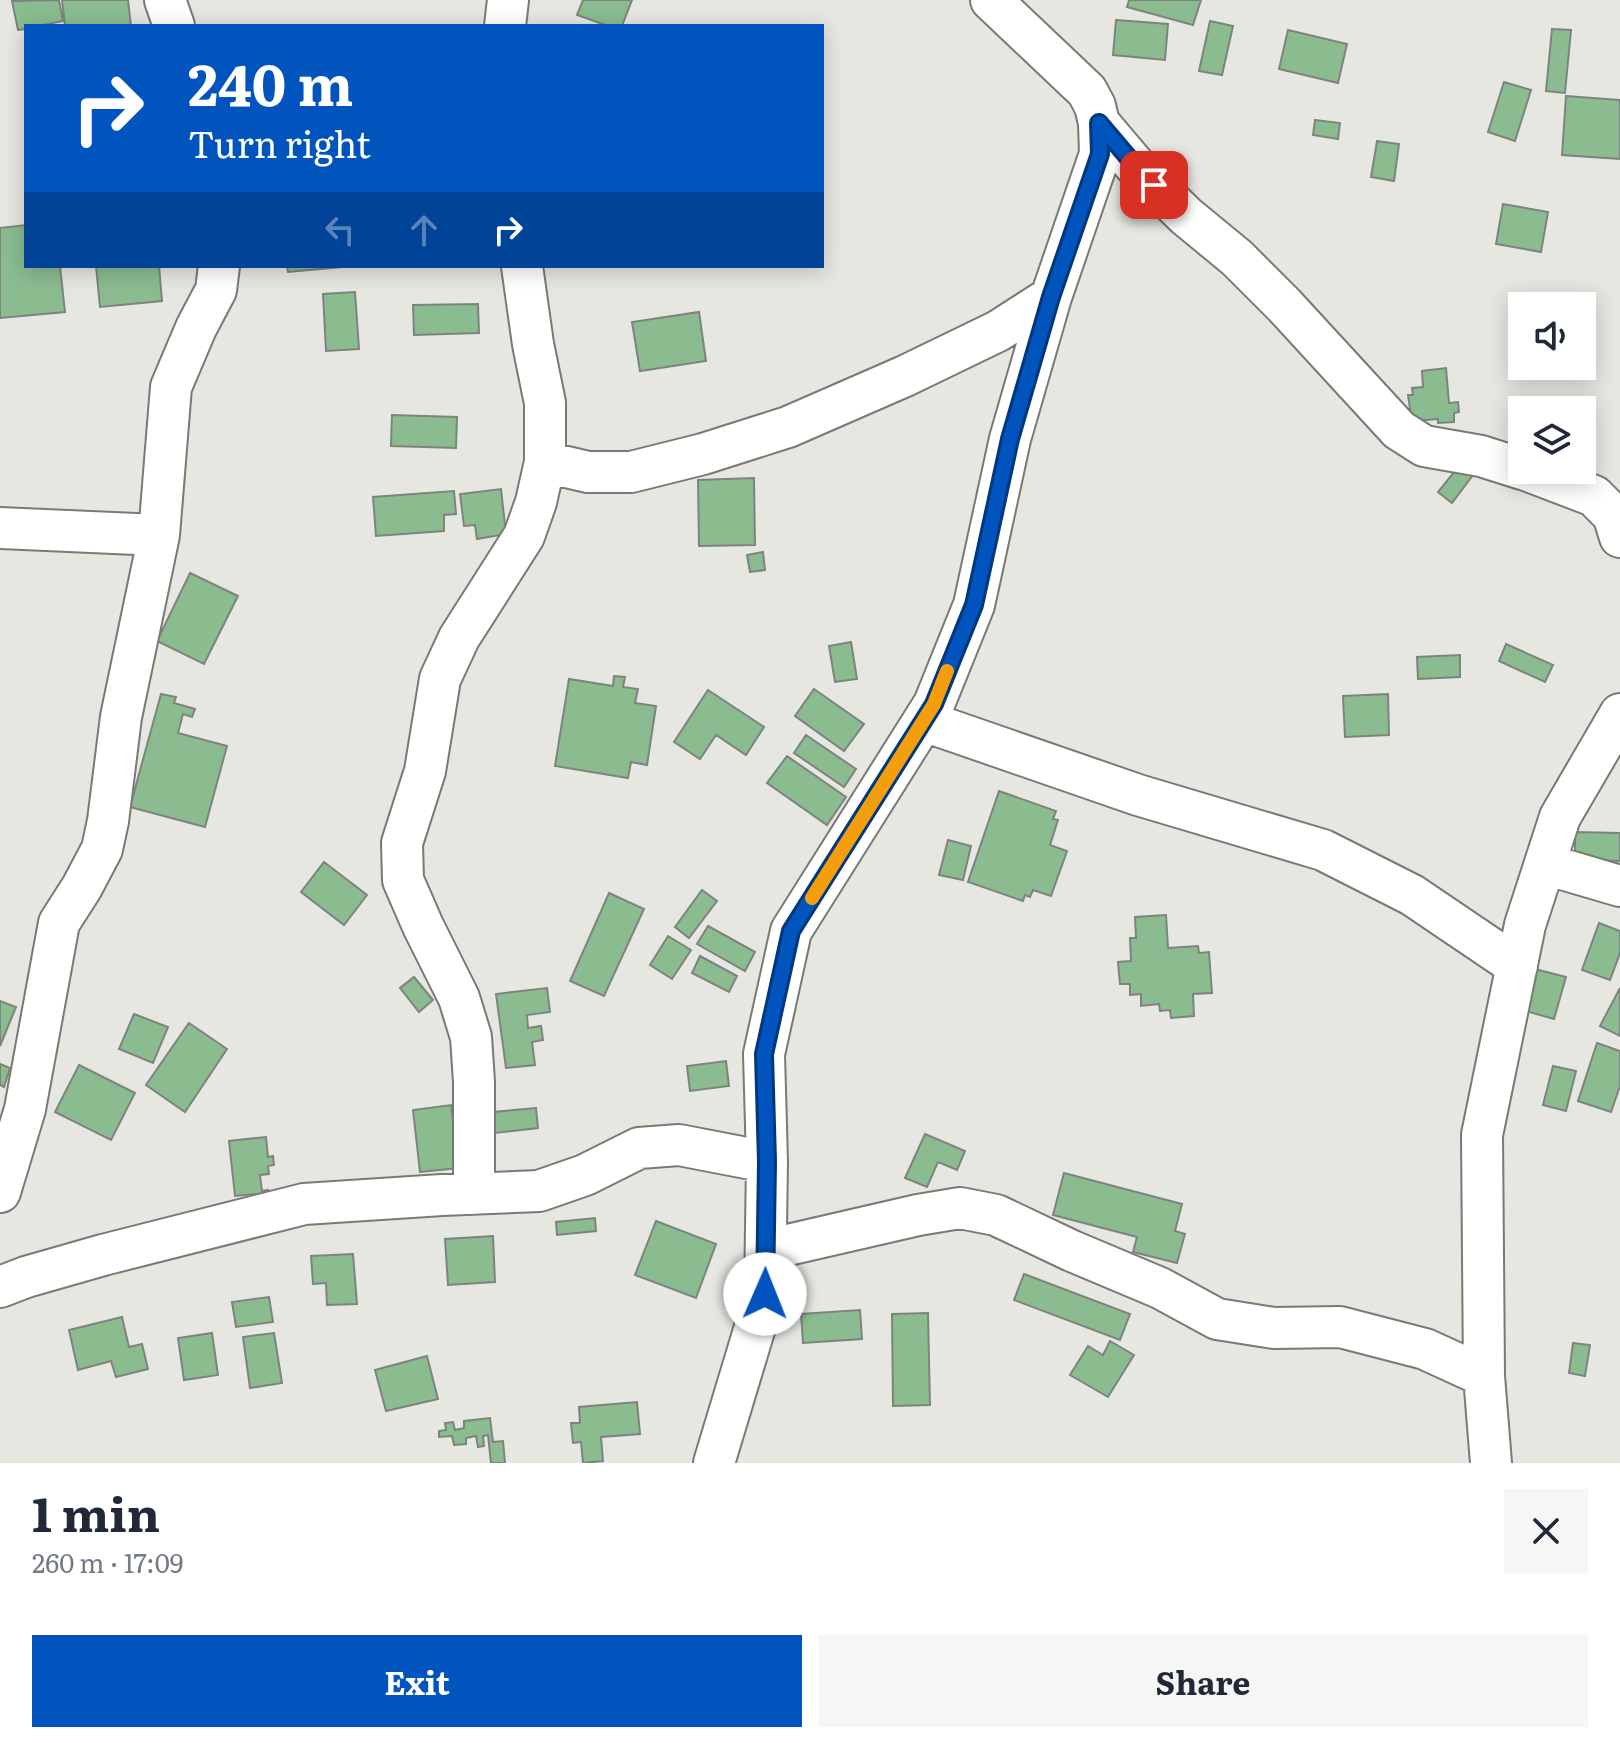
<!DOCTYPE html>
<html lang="en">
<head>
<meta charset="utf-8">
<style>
	body { margin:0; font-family:Literata,serif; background:#f6f6f7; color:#1f2937; height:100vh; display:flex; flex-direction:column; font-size:30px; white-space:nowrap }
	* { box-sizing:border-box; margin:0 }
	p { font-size:26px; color:#747a83 }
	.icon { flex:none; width:44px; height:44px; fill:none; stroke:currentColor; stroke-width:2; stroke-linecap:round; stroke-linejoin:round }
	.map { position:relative; height:1463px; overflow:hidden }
	.details { display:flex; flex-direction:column; background:#fff; flex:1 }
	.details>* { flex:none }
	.hud { position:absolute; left:24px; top:24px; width:800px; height:244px; border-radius:0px; box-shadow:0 4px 20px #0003; background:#0154bd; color:#fff; overflow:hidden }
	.fabs { position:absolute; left:1508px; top:292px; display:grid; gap:16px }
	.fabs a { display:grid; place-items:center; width:88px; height:88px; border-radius:0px; background:#fff; box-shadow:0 4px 20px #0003; font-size:40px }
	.pin { position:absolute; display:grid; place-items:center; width:68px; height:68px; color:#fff; margin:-34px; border-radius:16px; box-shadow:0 4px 12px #0006 }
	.me { position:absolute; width:88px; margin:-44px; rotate:1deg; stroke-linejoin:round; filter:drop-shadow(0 0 6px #0008) }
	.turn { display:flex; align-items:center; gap:28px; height:168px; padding:0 32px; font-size:36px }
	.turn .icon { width:104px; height:104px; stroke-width:2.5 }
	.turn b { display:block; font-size:56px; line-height:68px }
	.lanes { display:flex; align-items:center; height:76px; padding:0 32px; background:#0003; justify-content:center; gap:40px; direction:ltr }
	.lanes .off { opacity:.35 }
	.round { display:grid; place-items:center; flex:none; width:84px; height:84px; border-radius:0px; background:#f6f6f7 }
	.head { display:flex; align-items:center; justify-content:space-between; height:136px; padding:0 32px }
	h1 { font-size:48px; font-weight:700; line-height:60px }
	.action { display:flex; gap:16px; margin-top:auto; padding:16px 32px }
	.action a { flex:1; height:92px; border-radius:0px; background:#0154bd; color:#fff; font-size:32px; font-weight:700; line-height:92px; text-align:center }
	.action a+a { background:#f6f6f7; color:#1f2937 }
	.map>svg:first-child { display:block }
</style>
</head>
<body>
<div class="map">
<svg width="1620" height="1463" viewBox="0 0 1620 1463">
	<rect width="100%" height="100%" fill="#e6e7e1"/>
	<!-- building -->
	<path fill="#8abc8f" stroke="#7f837f" stroke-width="2" d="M 59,0 L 63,21 L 38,26 L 26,26 L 26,29 L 18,30 L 12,1 Z
		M 62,0 L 128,0 L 131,26 L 65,26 Z
		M 583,0 L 632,0 L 622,26 L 608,26 L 577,15 Z
		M 1129,0 L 1201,0 L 1193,25 L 1127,7 Z
		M 1116,20 L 1168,24 L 1165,60 L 1113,55 Z
		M 1210,21 L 1233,26 L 1222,75 L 1199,71 Z
		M 1552,29 L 1571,30 L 1565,93 L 1546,91 Z
		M 1288,30 L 1347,44 L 1338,83 L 1279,69 Z
		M 1504,82 L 1531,90 L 1515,141 L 1488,132 Z
		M 1566,96 L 1620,100 L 1620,159 L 1562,155 Z
		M 1315,120 L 1340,123 L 1338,139 L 1313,135 Z
		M 1377,141 L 1399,144 L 1394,181 L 1371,177 Z
		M 1503,204 L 1548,212 L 1541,252 L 1496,244 Z
		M 26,225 L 26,266 L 60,266 L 65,312 L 0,318 L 0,228 Z
		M 96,266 L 159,266 L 162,301 L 100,307 Z
		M 287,266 L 354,266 L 288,272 Z
		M 355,292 L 359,349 L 326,351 L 323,294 Z
		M 478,304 L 479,333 L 414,335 L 413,305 Z
		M 699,312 L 706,361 L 640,371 L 632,322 Z
		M 1446,368 L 1449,403 L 1458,402 L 1459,412 L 1454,413 L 1454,422 L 1438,423 L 1438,419 L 1404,422 L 1403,409 L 1410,409 L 1408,395 L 1413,395 L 1412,388 L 1423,387 L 1422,371 Z
		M 392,415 L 457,417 L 456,448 L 391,446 Z
		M 1463,461 L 1476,471 L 1452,503 L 1438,492 Z
		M 754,478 L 755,545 L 699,546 L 698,480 Z
		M 501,489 L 506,534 L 477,539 L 475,525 L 464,526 L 460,494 Z
		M 454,491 L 456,514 L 444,515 L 444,531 L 376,536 L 373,497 Z
		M 763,552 L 765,570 L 750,572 L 747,555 Z
		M 190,573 L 238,596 L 204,664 L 157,641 Z
		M 851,642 L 857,679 L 835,682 L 829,646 Z
		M 1506,644 L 1553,665 L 1545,682 L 1499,661 Z
		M 1460,655 L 1460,677 L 1418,679 L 1417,657 Z
		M 614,676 L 625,677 L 623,687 L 638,689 L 635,703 L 656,706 L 647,765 L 631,762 L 628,778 L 555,766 L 569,679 L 613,686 Z
		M 814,689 L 864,724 L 844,751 L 795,716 Z
		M 708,690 L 764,727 L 746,755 L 716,735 L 700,759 L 674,742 Z
		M 161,694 L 176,697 L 174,703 L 195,709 L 192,717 L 183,714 L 178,733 L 227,746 L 205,827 L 130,807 Z
		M 1388,694 L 1389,735 L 1345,737 L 1343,696 Z
		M 806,735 L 856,769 L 844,787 L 794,753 Z
		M 787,756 L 846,797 L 827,825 L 767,783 Z
		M 999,791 L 1056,811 L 1053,819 L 1058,820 L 1050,845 L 1067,851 L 1051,896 L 1033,890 L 1030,897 L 1025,895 L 1023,901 L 968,882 Z
		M 1575,832 L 1620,833 L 1620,861 L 1575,860 Z
		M 948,840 L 971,846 L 963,880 L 939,875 Z
		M 324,862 L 367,895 L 344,925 L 301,892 Z
		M 702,890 L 717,901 L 689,938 L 675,927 Z
		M 609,893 L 644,909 L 604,996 L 570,981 Z
		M 1166,915 L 1168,948 L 1198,946 L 1199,953 L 1209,952 L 1212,993 L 1193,994 L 1194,1016 L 1171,1018 L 1170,1010 L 1160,1011 L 1159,1004 L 1141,1006 L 1141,994 L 1130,995 L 1130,984 L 1120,984 L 1118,962 L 1131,961 L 1130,938 L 1136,938 L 1135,917 Z
		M 1599,923 L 1620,931 L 1620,953 L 1610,980 L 1582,970 Z
		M 708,926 L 755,952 L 745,971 L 697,944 Z
		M 668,936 L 691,950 L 672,979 L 650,965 Z
		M 700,956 L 737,976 L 729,992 L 692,973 Z
		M 1531,968 L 1566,977 L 1554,1019 L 1519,1009 Z
		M 414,977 L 433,1000 L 419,1012 L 400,988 Z
		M 547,988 L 550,1012 L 527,1015 L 528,1028 L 541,1026 L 543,1040 L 532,1042 L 535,1065 L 506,1068 L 496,994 Z
		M 1620,988 L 1620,1036 L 1600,1026 Z
		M 0,1001 L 16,1007 L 0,1046 Z
		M 134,1014 L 168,1027 L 153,1063 L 119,1049 Z
		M 189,1023 L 227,1049 L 185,1112 L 146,1085 Z
		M 1597,1043 L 1620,1051 L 1620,1086 L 1611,1112 L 1578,1101 Z
		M 726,1061 L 729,1086 L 690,1091 L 687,1066 Z
		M 0,1064 L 10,1068 L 4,1087 L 0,1085 Z
		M 79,1065 L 135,1093 L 111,1140 L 55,1112 Z
		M 1553,1066 L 1576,1071 L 1566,1111 L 1543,1105 Z
		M 451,1105 L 459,1168 L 420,1172 L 413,1110 Z
		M 536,1108 L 538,1128 L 495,1133 L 493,1112 Z
		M 925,1134 L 965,1151 L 957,1170 L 938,1162 L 927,1187 L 905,1178 Z
		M 266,1137 L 268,1157 L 273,1156 L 274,1165 L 268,1166 L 269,1174 L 260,1175 L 262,1191 L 268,1190 L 269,1197 L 256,1199 L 255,1194 L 235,1196 L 229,1141 Z
		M 1064,1173 L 1182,1204 L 1175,1231 L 1185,1234 L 1177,1263 L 1133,1252 L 1137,1237 L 1053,1215 Z
		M 595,1218 L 596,1231 L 557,1235 L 556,1222 Z
		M 656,1221 L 716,1244 L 696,1298 L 635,1275 Z
		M 493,1236 L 495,1282 L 448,1285 L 445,1239 Z
		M 353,1254 L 357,1304 L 327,1305 L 326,1283 L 313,1284 L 311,1256 Z
		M 1024,1274 L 1130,1314 L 1120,1340 L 1014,1300 Z
		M 269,1297 L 273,1322 L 236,1327 L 232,1302 Z
		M 860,1310 L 862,1339 L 803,1343 L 801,1314 Z
		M 928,1313 L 930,1405 L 893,1406 L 892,1314 Z
		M 122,1317 L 129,1347 L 142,1344 L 148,1369 L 116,1377 L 111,1361 L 78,1370 L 69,1330 Z
		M 212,1333 L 218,1375 L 184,1380 L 178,1338 Z
		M 274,1333 L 282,1383 L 250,1388 L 243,1337 Z
		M 1110,1341 L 1134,1355 L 1108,1397 L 1070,1375 L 1088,1346 L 1103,1355 Z
		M 1573,1343 L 1590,1345 L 1585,1376 L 1569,1373 Z
		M 427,1356 L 438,1399 L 386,1411 L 375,1370 Z
		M 637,1402 L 640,1434 L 601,1437 L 603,1461 L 583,1463 L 581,1442 L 573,1443 L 571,1423 L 580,1423 L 579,1407 Z
		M 490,1418 L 493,1442 L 503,1441 L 505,1463 L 491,1463 L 488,1435 L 483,1436 L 484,1446 L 478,1447 L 476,1436 L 466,1438 L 466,1444 L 454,1445 L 452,1436 L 439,1437 L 439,1431 L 446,1430 L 445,1423 L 453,1422 L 455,1430 L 464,1428 L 464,1421 Z"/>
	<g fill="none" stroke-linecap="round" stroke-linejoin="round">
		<!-- minor casing -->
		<g stroke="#787a74" stroke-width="44">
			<path id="minor" d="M 165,0 L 174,26
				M 505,26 L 508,0
				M 1099,123 L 1138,169 L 1186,216 L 1237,258 L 1284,305 L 1399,430 L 1424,446 L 1481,456 L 1522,469
				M 545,462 L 588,472 L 631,472 L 703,454 L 788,427 L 905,376 L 998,331 L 1051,297
				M 1526,470 L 1594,496 L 1613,515 L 1620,537
				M 0,528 L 159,535
				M 924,721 L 1138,795 L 1323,850 L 1412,895 L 1517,966
				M 1545,864 L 1620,886
				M 0,1192 L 25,1109 L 59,923 L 82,887 L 102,849 L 108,821 L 121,717 L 159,535 L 171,387 L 196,328 L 216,290 L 219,266
				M 474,1194 L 474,1082 L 471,1037 L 459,998 L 423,926 L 403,880 L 402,843 L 425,771 L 440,679 L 459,638 L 524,536 L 536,502 L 545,462 L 545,403 L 533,344 L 522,266
				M 766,1250 L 918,1215 L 960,1208 L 996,1215 L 1072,1251 L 1160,1288 L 1217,1319 L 1274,1328 L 1340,1327 L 1425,1349 L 1484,1376
				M 0,1287 L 26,1277 L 103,1255 L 304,1204 L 442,1195 L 539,1191 L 585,1175 L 639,1148 L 679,1145 L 767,1162
				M 714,1463 L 765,1294 L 767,1162 L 764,1054 L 791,931 L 934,704 L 974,605 L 1010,439 L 1051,297 L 1100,154 L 1099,123 L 1095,106 L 1087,91 L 991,0
				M 1491,1463 L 1484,1376 L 1482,1135 L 1525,925 L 1560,817 L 1620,714"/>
		</g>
		<!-- minor -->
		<use href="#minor" stroke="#fff" stroke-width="40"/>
	</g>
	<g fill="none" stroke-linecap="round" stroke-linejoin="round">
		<!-- route casing -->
		<g stroke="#01377b" stroke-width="20">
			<path id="route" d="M 765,1294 L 767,1162 L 764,1054 L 791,931 L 934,704 L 974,605 L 1010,439 L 1051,297 L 1100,154 L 1099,123 L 1138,169 L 1154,185"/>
		</g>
		<!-- route -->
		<use href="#route" stroke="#0154bd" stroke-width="14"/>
		<!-- slow -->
		<path stroke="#f59e0b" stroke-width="14" d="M 812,898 L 934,704 L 947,671"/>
	</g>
</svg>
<div class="fabs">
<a><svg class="icon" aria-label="sound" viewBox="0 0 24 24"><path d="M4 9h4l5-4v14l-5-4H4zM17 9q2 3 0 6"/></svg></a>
<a><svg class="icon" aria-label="layers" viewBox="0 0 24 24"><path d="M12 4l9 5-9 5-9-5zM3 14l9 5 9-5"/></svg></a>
</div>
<div class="pin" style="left:1154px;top:185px;background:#d93025"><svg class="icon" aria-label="arrive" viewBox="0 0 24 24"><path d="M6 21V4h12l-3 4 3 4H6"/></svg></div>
<svg class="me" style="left:765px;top:1294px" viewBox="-20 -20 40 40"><circle r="19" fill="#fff"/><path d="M0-13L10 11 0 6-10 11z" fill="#0154bd"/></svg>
<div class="hud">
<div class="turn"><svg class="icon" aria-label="right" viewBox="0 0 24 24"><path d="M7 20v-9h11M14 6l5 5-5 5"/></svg><div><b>240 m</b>Turn right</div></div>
<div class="lanes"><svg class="icon off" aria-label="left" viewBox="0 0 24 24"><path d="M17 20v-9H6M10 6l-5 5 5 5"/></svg><svg class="icon off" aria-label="ahead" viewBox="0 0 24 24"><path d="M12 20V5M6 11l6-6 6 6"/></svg><svg class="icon" aria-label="right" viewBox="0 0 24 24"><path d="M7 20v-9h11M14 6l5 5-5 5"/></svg></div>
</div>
</div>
<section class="details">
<div class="head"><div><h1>1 min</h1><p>260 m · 17:09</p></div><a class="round"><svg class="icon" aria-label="close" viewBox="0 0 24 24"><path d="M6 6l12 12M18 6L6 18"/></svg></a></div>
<div class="action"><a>Exit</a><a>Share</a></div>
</section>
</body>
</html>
